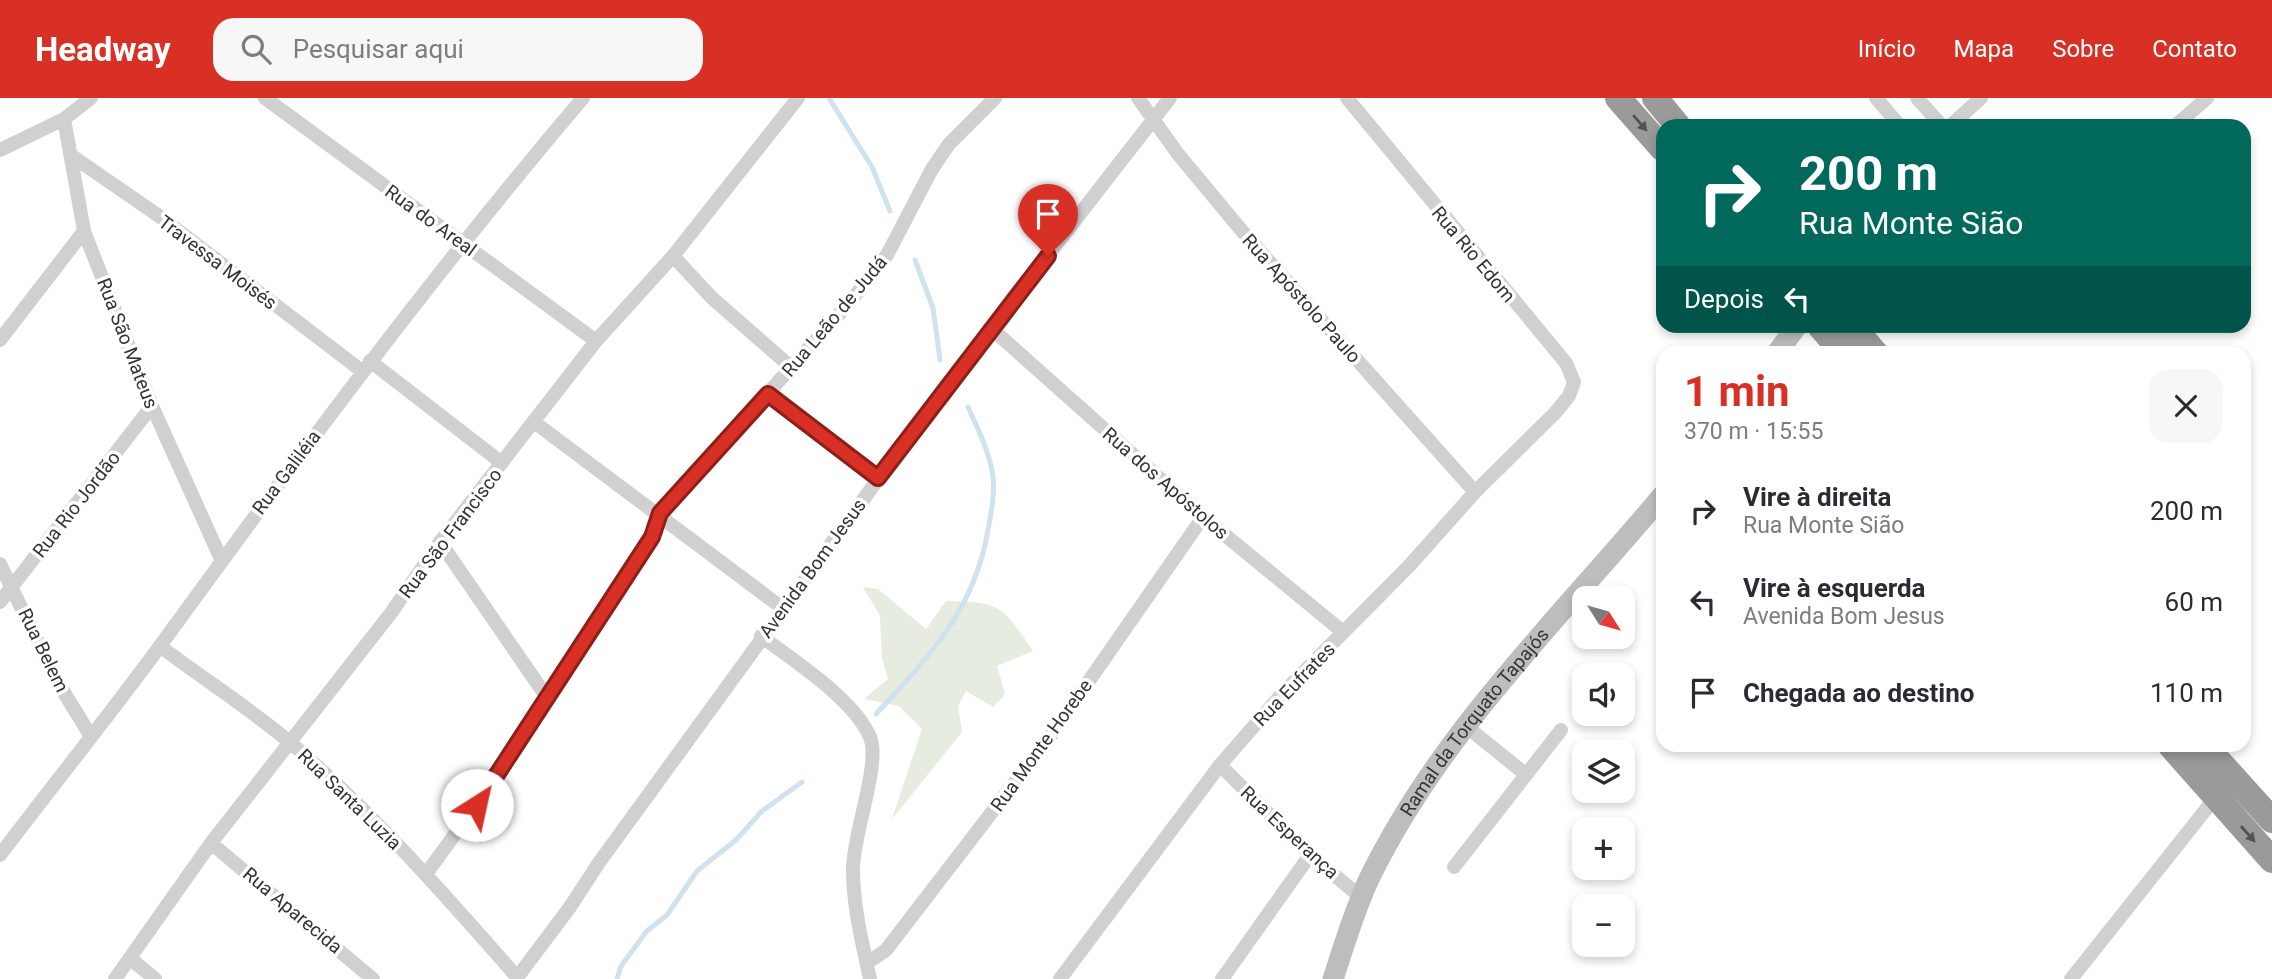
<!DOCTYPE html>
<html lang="pt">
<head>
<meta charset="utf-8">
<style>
	body { margin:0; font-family:Roboto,sans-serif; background:#f7f7f7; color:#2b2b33; height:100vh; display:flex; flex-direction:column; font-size:26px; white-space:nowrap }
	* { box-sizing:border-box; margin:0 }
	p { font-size:23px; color:#7c7c81 }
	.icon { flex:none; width:38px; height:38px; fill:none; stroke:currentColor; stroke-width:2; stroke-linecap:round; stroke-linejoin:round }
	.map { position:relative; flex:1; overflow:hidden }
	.drawer { position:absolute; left:1656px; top:248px; width:595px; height:406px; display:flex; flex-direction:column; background:#fff; border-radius:21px; box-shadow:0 4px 10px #0003 }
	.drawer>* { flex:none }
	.guide { position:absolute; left:1656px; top:21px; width:595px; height:214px; border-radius:21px; box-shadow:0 4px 10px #0003; background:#00695c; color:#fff; overflow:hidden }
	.needle { width:46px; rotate:127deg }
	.controls { position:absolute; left:1572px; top:488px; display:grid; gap:14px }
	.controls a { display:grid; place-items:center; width:63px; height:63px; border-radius:14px; background:#fff; box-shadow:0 4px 10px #0003; font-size:35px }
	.pin { position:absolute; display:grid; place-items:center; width:60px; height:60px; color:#fff; margin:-72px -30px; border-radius:50% 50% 50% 0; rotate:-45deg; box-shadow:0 0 7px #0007 }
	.pin .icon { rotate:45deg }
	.me { position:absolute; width:77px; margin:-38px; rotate:35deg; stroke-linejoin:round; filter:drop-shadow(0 0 5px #0008) }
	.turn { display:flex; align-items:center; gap:24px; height:147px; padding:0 28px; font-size:32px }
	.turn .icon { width:91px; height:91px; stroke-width:2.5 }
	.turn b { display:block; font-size:49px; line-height:60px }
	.then { display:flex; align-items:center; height:66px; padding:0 28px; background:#0003; gap:14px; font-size:26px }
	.round { display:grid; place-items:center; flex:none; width:74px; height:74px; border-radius:21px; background:#f7f7f7 }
	.headline { display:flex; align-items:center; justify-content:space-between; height:119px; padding:0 28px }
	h1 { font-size:42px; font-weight:700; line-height:52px; color:#d93025 }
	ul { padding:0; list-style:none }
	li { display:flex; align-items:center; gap:21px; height:91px; padding:0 28px }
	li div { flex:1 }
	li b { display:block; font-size:26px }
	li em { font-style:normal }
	header { display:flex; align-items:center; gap:42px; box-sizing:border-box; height:98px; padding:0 35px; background:#d93025; color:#fff }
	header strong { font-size:33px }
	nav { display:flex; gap:38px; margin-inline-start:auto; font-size:24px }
	.search { width:490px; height:63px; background:#f7f7f7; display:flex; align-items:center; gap:18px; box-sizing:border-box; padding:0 24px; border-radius:21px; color:#7c7c81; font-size:26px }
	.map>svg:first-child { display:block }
</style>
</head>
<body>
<header>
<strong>Headway</strong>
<div class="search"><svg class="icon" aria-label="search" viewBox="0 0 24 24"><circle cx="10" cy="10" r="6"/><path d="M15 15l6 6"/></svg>Pesquisar aqui</div>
<nav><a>Início</a><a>Mapa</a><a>Sobre</a><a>Contato</a></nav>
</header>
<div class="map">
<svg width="2272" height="881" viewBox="0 0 2272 881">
	<rect width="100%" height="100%" fill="#fff"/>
	<!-- green -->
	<path fill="#e6ecdf" d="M 863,489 L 878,491 L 926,531 L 946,503 C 1003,504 1002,508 1033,553 L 997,568 L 1005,596 L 993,609 L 966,593 L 958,608 L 962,634 L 892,721 L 922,631 L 899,608 L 864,601 L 888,581 L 882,560 L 880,518 Z"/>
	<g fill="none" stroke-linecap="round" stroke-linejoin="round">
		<!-- stream -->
		<path stroke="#cfe2ee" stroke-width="5" d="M 829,0 L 872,69 L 890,113
			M 915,162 L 933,210 L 940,262
			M 876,616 C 929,559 975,511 988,432 C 991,415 995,396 993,379 C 990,355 978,331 968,309
			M 617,881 L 621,868 L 647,833 L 667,817 L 697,773 L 736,742 L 762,713 L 802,684"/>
		<!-- street -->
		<path stroke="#d0d0d0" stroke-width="14" d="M 265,0 L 596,243
			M 1138,0 L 1178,56 L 1242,133 L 1475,394
			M 1876,0 L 1900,28
			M 1917,0 L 1942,28
			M 64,21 L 84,133 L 152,308 L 221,461
			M 1950,28 L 1981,0
			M 2175,28 L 2207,0
			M 0,52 L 64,21 L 91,0
			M 72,58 L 159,118 L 362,273
			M 673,158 L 712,200 L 791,269
			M 992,231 L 1203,419 L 1343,534
			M 0,242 L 84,133
			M 370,263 L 502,365
			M 768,296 L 878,380
			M 534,324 L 781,509
			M 440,444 L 546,598
			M 0,466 L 57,583 L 90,637
			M 0,504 L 152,308
			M 761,538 C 794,563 854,601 870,639 C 881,665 853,736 853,771 C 853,808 862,844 870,881
			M 160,548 C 203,581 251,611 292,646 C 375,717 446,798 517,879
			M 1467,629 L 1524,675
			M 1220,667 L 1310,757 L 1362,800
			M 211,745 L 373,881
			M 0,757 C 53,687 108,619 160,548 C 296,361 433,176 583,0
			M 1454,769 L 1561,632
			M 426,776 L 503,670 L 546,598 L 616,495 L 652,439 L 660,415 L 850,204 L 887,157 L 932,71 L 949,46 L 995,0
			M 131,861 L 155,881
			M 867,865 L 886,852 L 1052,636 L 1203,419
			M 115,881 L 211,745 L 391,515 L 440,444 L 596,243 L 673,158 L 798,0
			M 516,881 L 570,809 L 598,766 L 943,292 L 1170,0
			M 1060,881 L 1220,667 L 1281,597 L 1409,468 L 1475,394 L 1555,315 L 1569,298 L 1574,284 L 1566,265 L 1347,0
			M 1222,881 L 1310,757
			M 2071,881 L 2215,700"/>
		<!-- secondary -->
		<g stroke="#bdbdbd" stroke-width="21">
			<path d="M 1776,256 L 1797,228"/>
			<path id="s1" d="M 1333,881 C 1344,848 1354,813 1369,781 C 1439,636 1560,520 1662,398"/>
		</g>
		<!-- highway -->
		<path stroke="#9a9a9a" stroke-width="26" d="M 1618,0 L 1662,50
			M 1655,0 L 1678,28
			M 1820,228 L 1844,256
			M 1852,228 L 1876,256
			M 2171,648 L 2272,762
			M 2205,648 L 2272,722"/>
	</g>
	<!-- one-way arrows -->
	<defs><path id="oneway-solid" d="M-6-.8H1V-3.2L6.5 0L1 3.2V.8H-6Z" transform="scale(1.75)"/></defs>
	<g fill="#525252">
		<use href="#oneway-solid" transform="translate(1640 25) rotate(49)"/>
		<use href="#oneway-solid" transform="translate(2248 736) rotate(48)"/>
	</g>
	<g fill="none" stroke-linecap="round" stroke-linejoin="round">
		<!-- route casing -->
		<g stroke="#8d1f18" stroke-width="18">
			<path id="route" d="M 477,707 L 652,439 L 660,415 L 768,296 L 878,380 L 1048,158"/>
		</g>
		<!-- route -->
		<use href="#route" stroke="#d93025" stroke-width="12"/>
	</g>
	<g text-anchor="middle" stroke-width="7" stroke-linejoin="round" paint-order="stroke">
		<!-- street labels -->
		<g font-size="19" fill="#333" stroke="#fff">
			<text transform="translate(431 122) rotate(36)" y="7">Rua do Areal</text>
			<text transform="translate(1474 156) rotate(50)" y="7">Rua Rio Edom</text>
			<text transform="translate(218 164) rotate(37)" y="7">Travessa Moisés</text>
			<text transform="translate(1302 200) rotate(48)" y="7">Rua Apóstolo Paulo</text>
			<text transform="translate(834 218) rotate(-50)" y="7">Rua Leão de Judá</text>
			<text transform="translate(128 245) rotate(69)" y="7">Rua São Mateus</text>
			<text transform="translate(286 374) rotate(-53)" y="7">Rua Galiléia</text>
			<text transform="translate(1166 385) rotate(41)" y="7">Rua dos Apóstolos</text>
			<text transform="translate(76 406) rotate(-52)" y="7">Rua Rio Jordão</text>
			<text transform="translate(450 435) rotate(-53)" y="7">Rua São Francisco</text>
			<text transform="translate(812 470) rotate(-54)" y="7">Avenida Bom Jesus</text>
			<text transform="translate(44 552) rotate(64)" y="7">Rua Belem</text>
			<text transform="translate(1294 586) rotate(-46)" y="7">Rua Eufrates</text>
			<text dy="7" stroke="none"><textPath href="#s1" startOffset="296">Ramal da Torquato Tapajós</textPath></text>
			<text transform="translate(1041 647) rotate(-54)" y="7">Rua Monte Horebe</text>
			<text transform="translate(350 701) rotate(44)" y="7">Rua Santa Luzia</text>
			<text transform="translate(1290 734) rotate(43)" y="7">Rua Esperança</text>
			<text transform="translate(293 812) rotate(40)" y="7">Rua Aparecida</text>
		</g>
	</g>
</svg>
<div class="controls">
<a><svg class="needle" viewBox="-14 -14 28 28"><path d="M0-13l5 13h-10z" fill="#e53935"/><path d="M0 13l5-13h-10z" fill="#7c7c81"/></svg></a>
<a><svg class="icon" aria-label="sound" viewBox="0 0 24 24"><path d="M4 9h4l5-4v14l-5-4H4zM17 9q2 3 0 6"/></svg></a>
<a><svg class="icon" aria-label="layers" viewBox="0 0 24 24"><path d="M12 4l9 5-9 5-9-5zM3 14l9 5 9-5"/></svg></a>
<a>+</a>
<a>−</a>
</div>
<div class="pin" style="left:1048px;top:158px;background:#d93025"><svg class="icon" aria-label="arrive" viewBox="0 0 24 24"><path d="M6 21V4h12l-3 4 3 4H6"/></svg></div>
<svg class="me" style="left:477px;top:707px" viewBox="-20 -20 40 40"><circle r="19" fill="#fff"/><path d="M0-13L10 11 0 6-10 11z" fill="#d93025"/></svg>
<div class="guide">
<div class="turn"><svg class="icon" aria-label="right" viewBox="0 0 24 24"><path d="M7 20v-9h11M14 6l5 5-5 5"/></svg><div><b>200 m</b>Rua Monte Sião</div></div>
<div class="then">Depois<svg class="icon" aria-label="left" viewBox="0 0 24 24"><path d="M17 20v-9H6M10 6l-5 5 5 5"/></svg></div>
</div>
<section class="drawer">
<div class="headline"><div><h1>1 min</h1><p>370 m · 15:55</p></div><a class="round"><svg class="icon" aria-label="close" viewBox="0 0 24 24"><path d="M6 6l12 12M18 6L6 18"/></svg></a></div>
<ul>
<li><svg class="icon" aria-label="right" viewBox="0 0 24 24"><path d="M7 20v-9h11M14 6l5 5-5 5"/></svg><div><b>Vire à direita</b><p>Rua Monte Sião</p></div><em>200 m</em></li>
<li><svg class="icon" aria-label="left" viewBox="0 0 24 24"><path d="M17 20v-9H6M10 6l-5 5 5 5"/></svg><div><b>Vire à esquerda</b><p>Avenida Bom Jesus</p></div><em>60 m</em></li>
<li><svg class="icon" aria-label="arrive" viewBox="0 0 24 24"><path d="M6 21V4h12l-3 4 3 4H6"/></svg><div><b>Chegada ao destino</b></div><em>110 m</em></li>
</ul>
</section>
</div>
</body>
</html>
